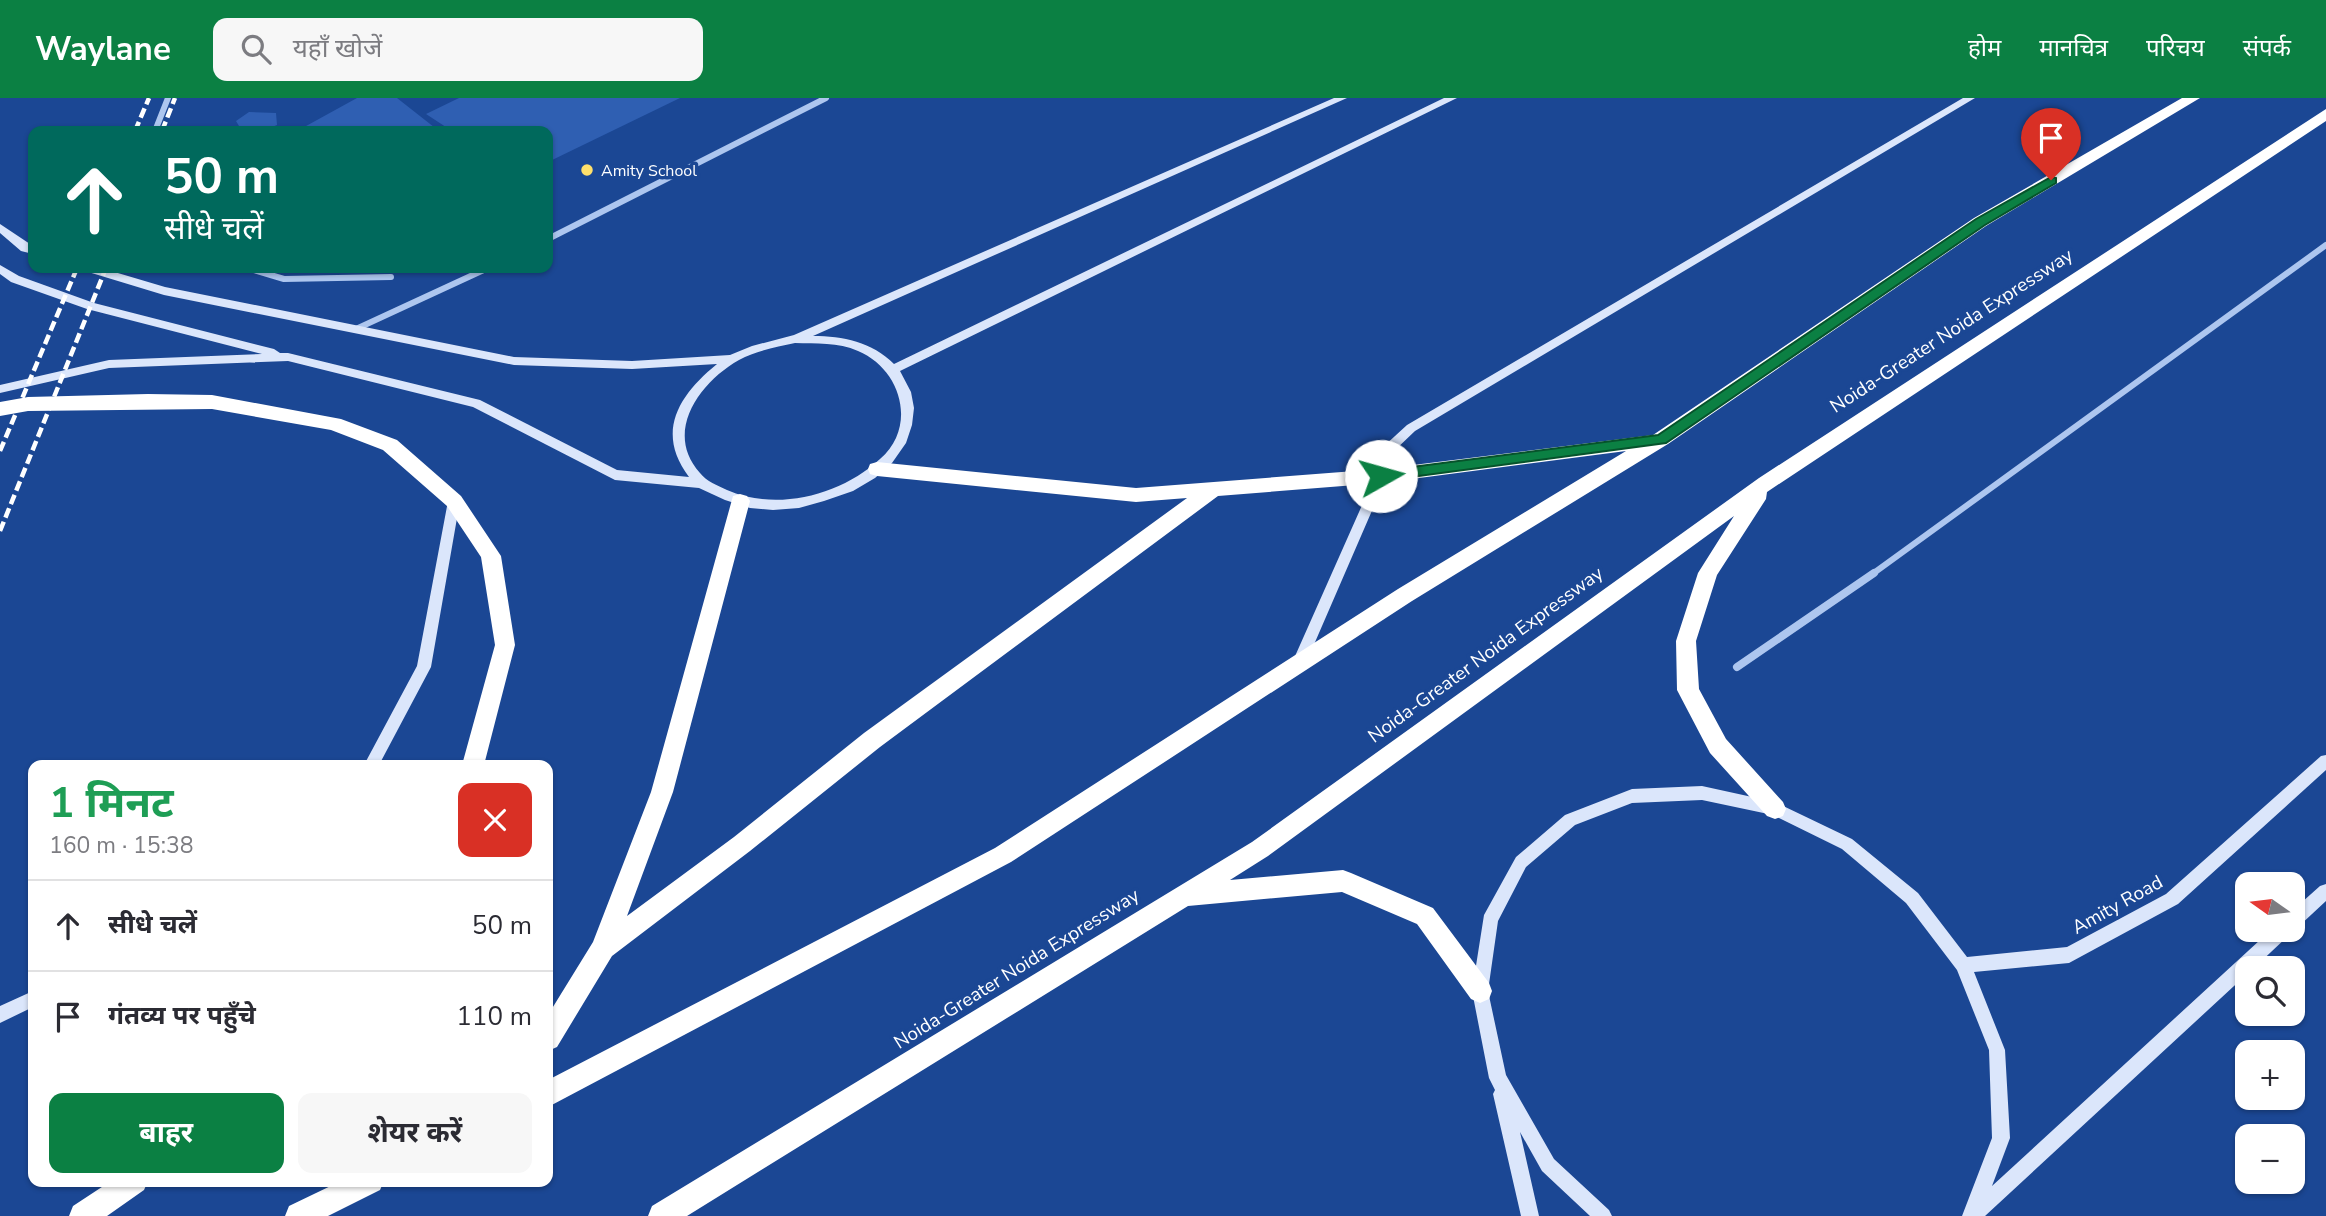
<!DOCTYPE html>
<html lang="hi">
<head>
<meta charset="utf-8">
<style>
	body { margin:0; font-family:"Nunito Sans","Noto Sans Devanagari",sans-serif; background:#f7f7f7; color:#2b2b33; height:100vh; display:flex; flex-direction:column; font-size:26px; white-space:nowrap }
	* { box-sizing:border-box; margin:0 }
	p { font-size:23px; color:#7c7c81 }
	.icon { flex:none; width:38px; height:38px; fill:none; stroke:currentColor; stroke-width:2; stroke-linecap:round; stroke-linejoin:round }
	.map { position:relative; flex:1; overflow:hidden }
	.drawer { position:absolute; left:28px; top:662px; width:525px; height:427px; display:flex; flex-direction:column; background:#fff; border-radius:14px; box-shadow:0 2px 5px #0004 }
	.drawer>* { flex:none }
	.hud { position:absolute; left:28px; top:28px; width:525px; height:147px; border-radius:14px; box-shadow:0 2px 5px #0004; background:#00695c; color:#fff; overflow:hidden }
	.needle { width:46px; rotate:284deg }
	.fabs { position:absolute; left:2235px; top:774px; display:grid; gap:14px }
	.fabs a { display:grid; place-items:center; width:70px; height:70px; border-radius:14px; background:#fff; box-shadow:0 2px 5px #0004; font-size:35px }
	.pin { position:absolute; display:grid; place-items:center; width:60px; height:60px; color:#fff; margin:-72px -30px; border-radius:50% 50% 50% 0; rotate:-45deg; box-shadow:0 0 7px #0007 }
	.pin .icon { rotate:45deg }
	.me { position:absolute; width:77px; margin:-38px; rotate:83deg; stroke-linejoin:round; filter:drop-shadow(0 0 5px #0008) }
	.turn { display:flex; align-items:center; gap:24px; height:147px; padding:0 21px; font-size:32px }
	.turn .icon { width:91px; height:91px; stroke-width:2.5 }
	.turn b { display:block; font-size:49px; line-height:60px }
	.round { display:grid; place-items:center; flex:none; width:74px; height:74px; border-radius:14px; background:#f7f7f7 }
	.summary { display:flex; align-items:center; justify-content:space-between; height:119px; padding:0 21px }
	h1 { font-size:42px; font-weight:700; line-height:52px; color:#1e9e55 }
	.cta { display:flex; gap:14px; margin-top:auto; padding:14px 21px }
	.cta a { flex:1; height:80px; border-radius:14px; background:#0b8043; color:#fff; font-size:28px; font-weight:700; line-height:80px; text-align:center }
	.cta a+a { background:#f7f7f7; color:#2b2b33 }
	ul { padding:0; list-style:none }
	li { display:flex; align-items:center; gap:21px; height:91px; padding:0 21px; border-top:2px solid #e1e1e2 }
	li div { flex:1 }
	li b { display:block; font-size:26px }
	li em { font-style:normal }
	header { display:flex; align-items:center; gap:42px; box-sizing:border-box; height:98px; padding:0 35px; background:#0b8043; color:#fff }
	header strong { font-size:33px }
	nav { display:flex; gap:38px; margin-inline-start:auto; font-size:24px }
	.search { width:490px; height:63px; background:#f7f7f7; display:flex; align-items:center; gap:18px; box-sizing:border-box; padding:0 24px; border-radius:14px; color:#7c7c81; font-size:26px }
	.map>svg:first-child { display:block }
</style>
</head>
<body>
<header>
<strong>Waylane</strong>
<div class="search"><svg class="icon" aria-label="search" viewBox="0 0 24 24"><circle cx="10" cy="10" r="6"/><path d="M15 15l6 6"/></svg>यहाँ खोजें</div>
<nav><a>होम</a><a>मानचित्र</a><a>परिचय</a><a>संपर्क</a></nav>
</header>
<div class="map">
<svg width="2326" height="1118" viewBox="0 0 2326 1118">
	<rect width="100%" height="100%" fill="#1b4794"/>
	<!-- green -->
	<path fill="#2f5fb2" d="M 357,0 L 397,0 L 439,33 L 297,33 Z
		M 459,0 L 680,0 L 548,64 L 548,33 L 452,33 L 426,16 Z
		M 249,14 L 276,15 L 277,27 L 262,33 L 242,33 L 236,23 Z"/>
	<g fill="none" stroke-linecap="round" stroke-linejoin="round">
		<!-- street-far1 -->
		<path stroke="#adc6ef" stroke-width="6" d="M 155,33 L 168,0
			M 548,141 L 826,0
			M 247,170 L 284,181 L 391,179
			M 356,231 L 488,170
			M 1871,477 L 2326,147"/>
		<!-- street -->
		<path stroke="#adc6ef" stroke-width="8" d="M 1737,569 L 1874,475"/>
		<!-- secondary -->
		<path fill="#dbe6fb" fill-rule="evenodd" d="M 1334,0 L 1347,0 L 813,238 C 843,238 872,244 894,266 L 1444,0 L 1457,0 L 900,273 L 911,294 L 914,310 L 912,327 L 906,345 L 892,365 L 875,380 L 853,393 L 824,403 L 799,410 L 773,412 L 750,410 L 725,402 L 699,390 L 615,382 L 473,309 L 288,263 L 109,270 L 0,295 L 0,287 L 109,262 L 262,256 L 87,211 L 11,184 L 0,176 L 0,167 L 19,178 L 94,205 L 274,251 L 280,255 L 288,255 L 480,302 L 617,372 L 689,379 C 655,334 679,297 717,266 L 632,271 L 514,267 L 164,197 L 85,173 L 83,170 L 101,170 L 165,189 L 514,259 L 632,263 L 730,257 L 752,248 L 794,237 ZM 795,245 C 816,246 838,244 858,253 C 901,271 918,328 880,361 C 841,397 777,414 727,392 C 717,387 707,384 700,375 C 663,334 700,284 739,262 C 756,253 776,249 795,245 Z
			M 1963,0 L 1975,0 L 1415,333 L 1393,354 L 1387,378 L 1306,565 L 1304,569 L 1294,569 L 1292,565 L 1375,378 L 1383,349 L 1407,327 Z
			M 0,126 L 33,148 L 33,156 L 21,153 L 0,135 Z
			M 454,398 L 460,403 L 431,569 L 379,667 L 364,667 L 417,568 L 448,403 Z
			M 2326,657 L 2326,672 L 2178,806 L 2069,865 L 1974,874 L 2005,952 L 2010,1040 L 1992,1088 L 2272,831 L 2292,831 L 2292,813 L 2320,788 L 2326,786 L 2326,803 L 2298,829 L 2292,832 L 2292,831 L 2290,836 L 2254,870 L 2247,870 L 2247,876 L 1985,1118 L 1962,1118 L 1992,1040 L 1989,952 L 1957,872 L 1906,805 L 1842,751 L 1773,717 L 1702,702 L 1632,705 L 1575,727 L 1526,769 L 1498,823 L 1488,893 L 1506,977 L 1554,1061 L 1609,1112 L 1612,1118 L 1590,1118 L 1542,1073 L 1520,1034 L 1539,1118 L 1521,1118 L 1493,996 L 1495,992 L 1489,980 L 1472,893 L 1484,817 L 1516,759 L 1565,717 L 1632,691 L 1702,688 L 1775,704 L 1852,741 L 1918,795 L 1967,859 L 2067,849 L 2166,796 L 2321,658 Z
			M 33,893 L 33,909 L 0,925 L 0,908 Z"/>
		<!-- highway -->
		<path fill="#fff" fill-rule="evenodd" d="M 2182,0 L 2200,0 L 1986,128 L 1668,346 L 1412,503 L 1011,764 L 548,1009 L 548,982 L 995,750 L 1398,491 L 1626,353 L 1381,385 L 1218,398 L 880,649 L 750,753 L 612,858 L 557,949 L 548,953 L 548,917 L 593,844 L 651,694 L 733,398 L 740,396 L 747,398 L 750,403 L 673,694 L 627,818 L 734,739 L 864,635 L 1187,400 L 1136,404 L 877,378 L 870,376 L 868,371 L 870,366 L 877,364 L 1136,390 L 1381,371 L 1653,337 L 1974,120 Z
			M 2326,11 L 2326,23 L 1767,394 L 1766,401 L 1717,477 L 1696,543 L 1699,591 L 1726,641 L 1783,704 L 1786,711 L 1783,718 L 1775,721 L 1767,718 L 1710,655 L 1677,592 L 1676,543 L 1698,475 L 1734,418 L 1268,758 L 1230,782 L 1343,772 L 1351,775 L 1433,810 L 1489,885 L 1492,893 L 1489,901 L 1480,905 L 1471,901 L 1417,826 L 1342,794 L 1188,808 L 687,1118 L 648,1118 L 652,1108 L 1252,744 L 1759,380 Z
			M 148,296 L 212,297 L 341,321 L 397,342 L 461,398 L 501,458 L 515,547 L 484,667 L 462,667 L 495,547 L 481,459 L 447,408 L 383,352 L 331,332 L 212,311 L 28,313 L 0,318 L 0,304 L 28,299 Z
			M 111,1083 L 148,1083 L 144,1092 L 107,1118 L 69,1118 L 73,1108 Z
			M 341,1083 L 384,1083 L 380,1092 L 328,1118 L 285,1118 L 289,1108 Z"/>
		<!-- rail -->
		<path stroke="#fff" stroke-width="4.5" stroke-dasharray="10 4.5" stroke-linecap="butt" d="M 135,33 L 149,0
			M 162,33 L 175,0
			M 0,353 L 77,170
			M 0,433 L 106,170"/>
	</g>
	<!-- route -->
	<path fill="#0b8043" stroke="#07532c" stroke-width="2" d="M 2051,79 L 2056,80 L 2056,85 L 1985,127 L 1666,345 L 1381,383 L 1374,378 L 1381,373 L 1658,337 L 1976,121 Z"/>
	<!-- markers -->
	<circle fill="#ffe06b" stroke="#1b4794" stroke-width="2.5" cx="587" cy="72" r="7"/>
	<g text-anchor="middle" stroke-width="7" stroke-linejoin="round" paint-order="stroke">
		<!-- far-poi labels -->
		<g font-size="16" fill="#fff" stroke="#1b4794" text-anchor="start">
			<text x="601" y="78">Amity School</text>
		</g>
		<!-- street labels -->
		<g font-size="19" fill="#fff" stroke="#1b4794">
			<text transform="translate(1951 232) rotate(-33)" y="7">Noida-Greater Noida Expressway</text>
			<text transform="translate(1485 556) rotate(-36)" y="7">Noida-Greater Noida Expressway</text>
			<text transform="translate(2117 806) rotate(-29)" y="7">Amity Road</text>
			<text transform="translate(1016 870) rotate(-32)" y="7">Noida-Greater Noida Expressway</text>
		</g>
	</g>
</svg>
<div class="fabs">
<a><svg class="needle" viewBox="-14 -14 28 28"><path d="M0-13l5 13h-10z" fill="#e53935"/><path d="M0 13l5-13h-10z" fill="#7c7c81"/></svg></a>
<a><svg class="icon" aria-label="search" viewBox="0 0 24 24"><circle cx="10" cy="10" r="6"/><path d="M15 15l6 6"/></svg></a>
<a>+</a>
<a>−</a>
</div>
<div class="pin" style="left:2051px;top:82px;background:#d93025"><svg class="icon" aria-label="arrive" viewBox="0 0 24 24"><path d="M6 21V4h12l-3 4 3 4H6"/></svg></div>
<svg class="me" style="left:1381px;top:378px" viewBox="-20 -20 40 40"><circle r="19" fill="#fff"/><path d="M0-13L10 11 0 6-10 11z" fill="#0b8043"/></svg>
<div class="hud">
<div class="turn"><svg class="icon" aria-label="ahead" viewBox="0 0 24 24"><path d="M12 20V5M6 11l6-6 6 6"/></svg><div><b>50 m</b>सीधे चलें</div></div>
</div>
<section class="drawer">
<div class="summary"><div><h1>1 मिनट</h1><p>160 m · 15:38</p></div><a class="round" style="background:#d93025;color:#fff"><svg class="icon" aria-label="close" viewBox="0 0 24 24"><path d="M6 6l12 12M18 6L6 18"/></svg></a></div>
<ul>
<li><svg class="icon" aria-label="ahead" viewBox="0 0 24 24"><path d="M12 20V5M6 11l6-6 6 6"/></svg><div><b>सीधे चलें</b></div><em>50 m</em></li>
<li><svg class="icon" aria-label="arrive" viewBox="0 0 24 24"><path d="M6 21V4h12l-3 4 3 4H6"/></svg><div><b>गंतव्य पर पहुँचे</b></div><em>110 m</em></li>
</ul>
<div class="cta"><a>बाहर</a><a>शेयर करें</a></div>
</section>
</div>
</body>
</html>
